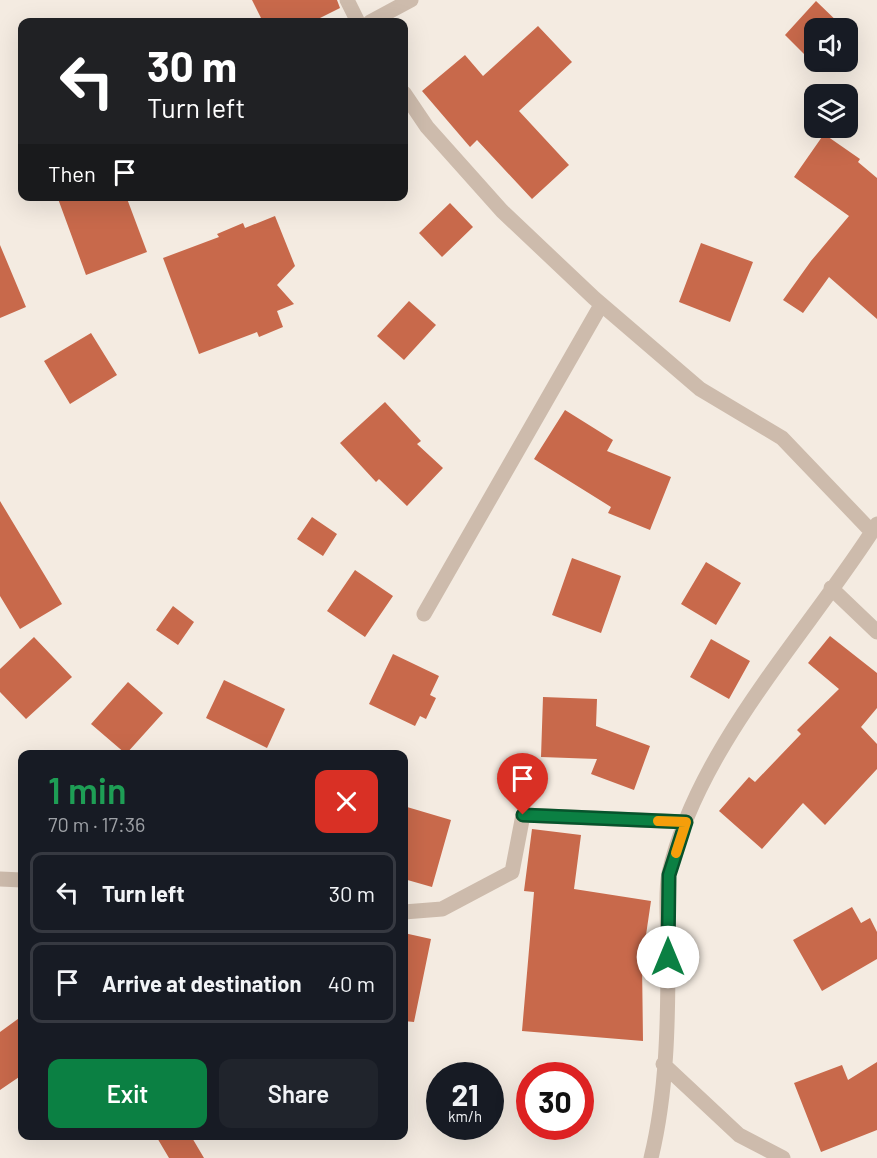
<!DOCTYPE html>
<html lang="en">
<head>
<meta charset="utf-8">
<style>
	body { margin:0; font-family:Barlow,sans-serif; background:#20242c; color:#f1f3f6; height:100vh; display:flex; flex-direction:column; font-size:22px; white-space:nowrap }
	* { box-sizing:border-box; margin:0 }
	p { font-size:20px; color:#9ea1a6 }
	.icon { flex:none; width:33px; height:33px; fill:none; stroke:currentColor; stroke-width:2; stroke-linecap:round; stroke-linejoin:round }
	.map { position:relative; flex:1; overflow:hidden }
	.panel { position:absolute; left:18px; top:750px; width:390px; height:390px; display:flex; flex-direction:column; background:#171b24; border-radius:12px; box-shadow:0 6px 24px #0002 }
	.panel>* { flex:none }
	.guide { position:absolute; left:18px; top:18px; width:390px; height:183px; border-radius:12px; box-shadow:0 6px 24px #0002; background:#202124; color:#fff; overflow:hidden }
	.fabs { position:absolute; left:804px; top:18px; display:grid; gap:12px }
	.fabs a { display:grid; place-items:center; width:54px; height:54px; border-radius:12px; background:#171b24; box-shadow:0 6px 24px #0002; font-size:30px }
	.speed { position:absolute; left:426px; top:1062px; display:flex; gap:12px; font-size:30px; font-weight:700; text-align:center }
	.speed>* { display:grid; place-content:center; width:78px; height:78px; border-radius:50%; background:#171b24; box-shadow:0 6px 24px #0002; line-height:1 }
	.speed small { font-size:15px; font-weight:400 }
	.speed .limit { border:9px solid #d22; background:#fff; color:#111 }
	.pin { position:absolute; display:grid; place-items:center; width:51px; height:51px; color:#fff; margin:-62px -26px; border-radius:50% 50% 50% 0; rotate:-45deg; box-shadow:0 0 6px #0007 }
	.pin .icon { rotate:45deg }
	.me { position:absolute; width:66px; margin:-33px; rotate:0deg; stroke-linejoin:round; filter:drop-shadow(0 0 4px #0008) }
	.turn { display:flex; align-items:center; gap:21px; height:126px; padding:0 30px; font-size:27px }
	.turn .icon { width:78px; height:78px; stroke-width:2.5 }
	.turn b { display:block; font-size:42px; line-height:51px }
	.then { display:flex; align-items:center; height:57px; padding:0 30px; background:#0003; gap:12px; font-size:22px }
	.round { display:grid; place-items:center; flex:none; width:63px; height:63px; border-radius:12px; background:#20242c }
	.head { display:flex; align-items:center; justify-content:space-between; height:102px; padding:0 30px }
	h1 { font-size:36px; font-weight:600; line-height:45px; color:#1e9e55 }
	.primary-button { display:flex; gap:12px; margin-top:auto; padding:12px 30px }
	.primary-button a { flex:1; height:69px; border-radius:12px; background:#0b8043; color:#fff; font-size:24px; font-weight:600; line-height:69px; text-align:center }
	.primary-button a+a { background:#20242c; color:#f1f3f6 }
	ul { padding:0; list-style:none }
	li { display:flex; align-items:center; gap:18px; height:81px; margin:0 12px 9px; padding:0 18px; border:3px solid #363941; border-radius:12px }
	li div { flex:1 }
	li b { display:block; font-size:22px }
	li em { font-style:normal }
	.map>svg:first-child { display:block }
</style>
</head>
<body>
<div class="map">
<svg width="877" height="1158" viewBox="0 0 877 1158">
	<rect width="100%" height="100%" fill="#f4ebe1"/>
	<!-- building -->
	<path fill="#c8694b" d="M 252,0 L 337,0 L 340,8 L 312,22 L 263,22 Z
		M 816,1 L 844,28 L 814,28 L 814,64 L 785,35 Z
		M 538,26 L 572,62 L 519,111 L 569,165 L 532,199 L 477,140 L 470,147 L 422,91 L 465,55 L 483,76 Z
		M 824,134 L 860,159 L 858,162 L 877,178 L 877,319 L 829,277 L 803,313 L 783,300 L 811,261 L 849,216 L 794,177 Z
		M 57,196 L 126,196 L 147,252 L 86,275 Z
		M 450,203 L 473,227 L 442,257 L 419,233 Z
		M 275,216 L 295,266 L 277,285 L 294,304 L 277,311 L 283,327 L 259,337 L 257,332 L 199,354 L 163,258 L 219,237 L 217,234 L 243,223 L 245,228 Z
		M 701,243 L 753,262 L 730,322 L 679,302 Z
		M 0,245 L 26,307 L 0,318 Z
		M 409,301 L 436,325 L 404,360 L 377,336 Z
		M 91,333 L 117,375 L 70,404 L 44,361 Z
		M 385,402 L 421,441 L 417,444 L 443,468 L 407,506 L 379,479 L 376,482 L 340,443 Z
		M 565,410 L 613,440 L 607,451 L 671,477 L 650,530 L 608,513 L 611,507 L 534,459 Z
		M 0,501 L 62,604 L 20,629 L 0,596 Z
		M 312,517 L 337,534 L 323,556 L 297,539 Z
		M 572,558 L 621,576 L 601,633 L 552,615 Z
		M 706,562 L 741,583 L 716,625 L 681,604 Z
		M 355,570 L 393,596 L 365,637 L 327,611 Z
		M 173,606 L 194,622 L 178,645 L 156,630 Z
		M 830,636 L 877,673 L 877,708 L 861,727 L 877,744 L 877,769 L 825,825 L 803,803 L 762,849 L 719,811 L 749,777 L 755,782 L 801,734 L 797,730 L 839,689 L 808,663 Z
		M 34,637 L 72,677 L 26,719 L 0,692 L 0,669 Z
		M 711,639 L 750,661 L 729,699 L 690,677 Z
		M 393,654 L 439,676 L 430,695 L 436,698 L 426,719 L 420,716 L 415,726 L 369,704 Z
		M 224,680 L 285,709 L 267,748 L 206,718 Z
		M 128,682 L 163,713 L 126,754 L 91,724 Z
		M 543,697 L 597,699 L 596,726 L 650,746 L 634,790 L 591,774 L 597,759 L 541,757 Z
		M 407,807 L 451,820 L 432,887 L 404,879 L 404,818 Z
		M 532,829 L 581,835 L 574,889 L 651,901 L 642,962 L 643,1041 L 522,1031 L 534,892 L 524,891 Z
		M 852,907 L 861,923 L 870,918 L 877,932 L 877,959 L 822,991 L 793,940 Z
		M 404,933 L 431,939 L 414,1022 L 404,1021 Z
		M 22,1016 L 22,1075 L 0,1090 L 0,1032 Z
		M 877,1062 L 877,1130 L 821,1152 L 794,1083 L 842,1065 L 848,1080 Z
		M 156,1136 L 191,1136 L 204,1158 L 169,1158 Z"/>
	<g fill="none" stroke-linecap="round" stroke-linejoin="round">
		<!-- minor -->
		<path stroke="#cdbbac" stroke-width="15" d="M 347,0 L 358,22
			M 370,22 L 411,0
			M 404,93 L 427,127 L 502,211 L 594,298 L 700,389 L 782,438 L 872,532
			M 831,588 L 877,632
			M 424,614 L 601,305
			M 0,879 L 22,880
			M 404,912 L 442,909 L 512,872 L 523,815 L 686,822
			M 663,1064 L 739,1135 L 783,1158
			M 651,1158 C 667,1093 668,1021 668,955 C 669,929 664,898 669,873 C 698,746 808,633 877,524"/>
	</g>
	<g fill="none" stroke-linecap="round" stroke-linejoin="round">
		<!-- route casing -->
		<g stroke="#07532c" stroke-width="15">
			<path id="route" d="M 523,815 L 686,822 L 669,875 L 668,957"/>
		</g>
		<!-- route -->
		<use href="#route" stroke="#0b8043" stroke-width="10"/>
		<!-- slow -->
		<path stroke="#f59e0b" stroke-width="10" d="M 658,821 L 686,822 L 676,853"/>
	</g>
</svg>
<div class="fabs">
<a><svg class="icon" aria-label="sound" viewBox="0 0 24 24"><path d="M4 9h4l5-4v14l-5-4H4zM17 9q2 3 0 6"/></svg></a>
<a><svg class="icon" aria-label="layers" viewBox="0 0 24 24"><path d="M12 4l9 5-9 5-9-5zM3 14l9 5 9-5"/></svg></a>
</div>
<div class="speed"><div>21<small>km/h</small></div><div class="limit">30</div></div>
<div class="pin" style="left:523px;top:815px;background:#d93025"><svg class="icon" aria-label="arrive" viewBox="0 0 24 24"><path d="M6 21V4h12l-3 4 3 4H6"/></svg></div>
<svg class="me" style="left:668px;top:957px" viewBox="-20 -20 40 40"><circle r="19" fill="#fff"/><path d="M0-13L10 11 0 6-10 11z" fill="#0b8043"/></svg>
<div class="guide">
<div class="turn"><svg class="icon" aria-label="left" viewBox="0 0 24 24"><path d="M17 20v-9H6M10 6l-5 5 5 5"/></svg><div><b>30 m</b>Turn left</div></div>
<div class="then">Then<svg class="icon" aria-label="arrive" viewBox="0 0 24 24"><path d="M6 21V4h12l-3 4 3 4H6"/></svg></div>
</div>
<section class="panel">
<div class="head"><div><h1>1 min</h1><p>70 m · 17:36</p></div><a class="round" style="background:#d93025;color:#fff"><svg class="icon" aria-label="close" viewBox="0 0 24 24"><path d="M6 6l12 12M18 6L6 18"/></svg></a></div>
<ul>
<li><svg class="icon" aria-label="left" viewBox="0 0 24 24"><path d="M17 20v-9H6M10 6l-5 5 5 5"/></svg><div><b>Turn left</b></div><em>30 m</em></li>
<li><svg class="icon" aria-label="arrive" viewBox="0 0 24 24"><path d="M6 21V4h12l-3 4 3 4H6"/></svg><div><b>Arrive at destination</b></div><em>40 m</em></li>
</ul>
<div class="primary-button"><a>Exit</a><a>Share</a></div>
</section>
</div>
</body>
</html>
